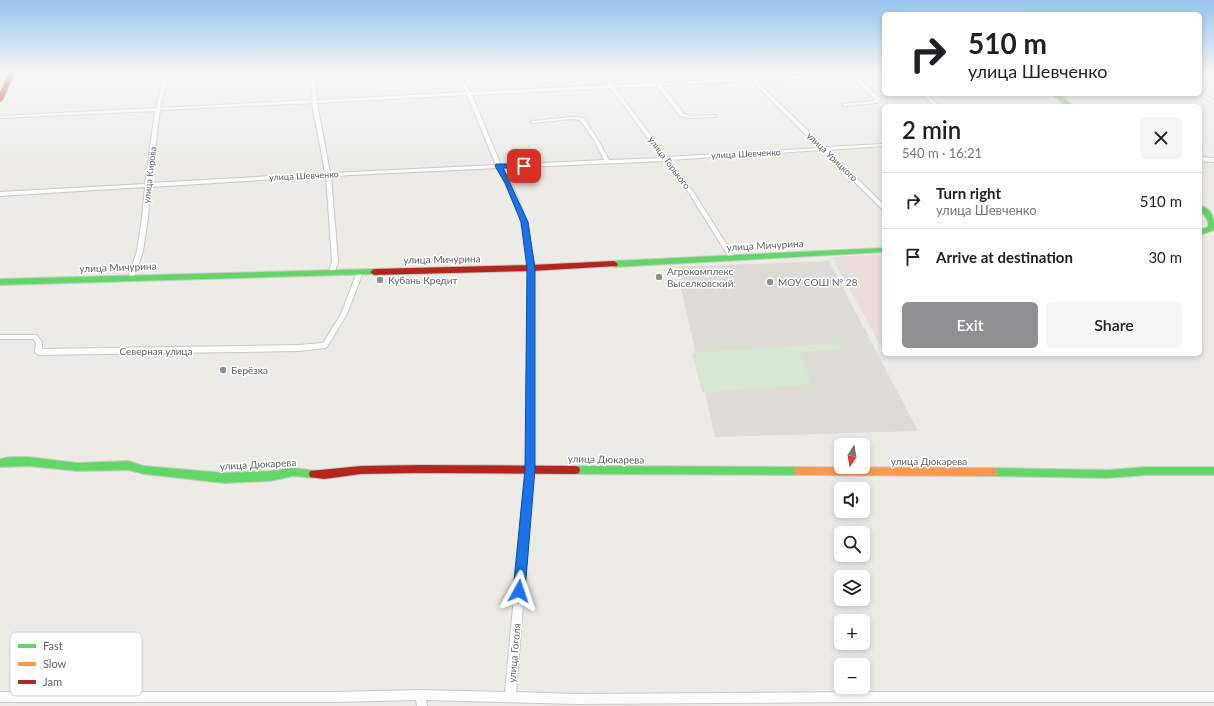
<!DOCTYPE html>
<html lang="en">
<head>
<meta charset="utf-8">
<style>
	body { margin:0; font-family:Lato,sans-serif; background:#f6f6f6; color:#202124; height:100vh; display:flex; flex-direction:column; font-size:15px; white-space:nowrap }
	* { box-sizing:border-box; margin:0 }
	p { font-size:13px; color:#757577 }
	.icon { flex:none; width:22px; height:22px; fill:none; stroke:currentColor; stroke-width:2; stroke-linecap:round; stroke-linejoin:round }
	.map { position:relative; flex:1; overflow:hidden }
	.panel { position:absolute; left:882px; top:104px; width:320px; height:252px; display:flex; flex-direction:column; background:#fff; border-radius:6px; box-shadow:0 2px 6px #0003 }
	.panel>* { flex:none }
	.guide { position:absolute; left:882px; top:12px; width:320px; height:84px; border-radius:6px; box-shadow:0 2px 6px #0003; background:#fff; color:#202124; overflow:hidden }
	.needle { width:26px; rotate:191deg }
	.tools { position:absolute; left:834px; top:438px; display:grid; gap:8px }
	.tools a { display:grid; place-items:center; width:36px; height:36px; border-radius:6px; background:#fff; box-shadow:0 2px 6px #0003; font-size:20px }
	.pin { position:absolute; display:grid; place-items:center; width:34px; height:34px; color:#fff; margin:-17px; border-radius:8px; box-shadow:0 2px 6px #0006 }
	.me { position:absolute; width:44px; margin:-22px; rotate:5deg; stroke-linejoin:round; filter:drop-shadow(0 0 3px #0008) }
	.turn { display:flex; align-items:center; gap:14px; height:84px; padding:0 20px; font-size:18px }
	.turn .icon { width:52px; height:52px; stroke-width:2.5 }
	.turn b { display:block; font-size:28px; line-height:34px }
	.round { display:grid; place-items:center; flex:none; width:42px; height:42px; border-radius:6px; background:#f6f6f6 }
	.summary { display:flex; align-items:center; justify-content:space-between; height:68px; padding:0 20px }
	h1 { font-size:24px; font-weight:600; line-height:30px }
	.primary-button { display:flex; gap:8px; margin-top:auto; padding:8px 20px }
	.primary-button a { flex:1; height:46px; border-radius:6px; background:#8e9092; color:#fff; font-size:16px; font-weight:600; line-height:46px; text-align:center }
	.primary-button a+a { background:#f6f6f6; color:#202124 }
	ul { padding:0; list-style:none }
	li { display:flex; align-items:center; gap:12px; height:56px; padding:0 20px; border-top:1px solid #e0e0e0 }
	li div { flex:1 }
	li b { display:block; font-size:15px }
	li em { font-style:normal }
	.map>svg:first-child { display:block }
</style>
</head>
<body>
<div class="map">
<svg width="1214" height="706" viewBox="0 0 1214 706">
	<rect width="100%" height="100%" fill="#ecebe6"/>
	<!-- education -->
	<path fill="#dcdbd4" d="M 829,261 L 918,431 L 715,437 L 676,267 Z"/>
	<!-- medical -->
	<path fill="#e8ddd9" d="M 884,254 L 884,352 L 832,257 Z"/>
	<!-- green -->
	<path fill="#d5e7d4" d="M 838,343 L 841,349 L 799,352 L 812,384 L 702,392 L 692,353 Z"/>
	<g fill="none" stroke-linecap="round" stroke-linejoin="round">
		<!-- street casing -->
		<g stroke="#c8c8c7" stroke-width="2">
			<path id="street" d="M 163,72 L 167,72 L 166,84 L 160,108 L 312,100 L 310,72 L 314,72 L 317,100 L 466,92 L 455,72 L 459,72 L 470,92 L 609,85 L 599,72 L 603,72 L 613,85 L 749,78 L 743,72 L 747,72 L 754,78 L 884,72 L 884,74 L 856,76 L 880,98 L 880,99 L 877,103 L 845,106 L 843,106 L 843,104 L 874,101 L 875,99 L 851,76 L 756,81 L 825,147 L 884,144 L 884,146 L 828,150 L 884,205 L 884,210 L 882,209 L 822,150 L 669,160 L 694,193 L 735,258 L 732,260 L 730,259 L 689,193 L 664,161 L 503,168 L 516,193 L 527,221 L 534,268 L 534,469 L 516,692 L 577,694 L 851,692 L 1214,692 L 1214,702 L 851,702 L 577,704 L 426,700 L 427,706 L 417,706 L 416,700 L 335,702 L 0,702 L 0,692 L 335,692 L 420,690 L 505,692 L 526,469 L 528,268 L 521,221 L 510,193 L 498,168 L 331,176 L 338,261 L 335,272 L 332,274 L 329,272 L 332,261 L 326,176 L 150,187 L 148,218 L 143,251 L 134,278 L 131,280 L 129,279 L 128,278 L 137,251 L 142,218 L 145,187 L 0,196 L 0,192 L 145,184 L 155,111 L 0,118 L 0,116 L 156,108 L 162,84 ZM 752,81 L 819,148 L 667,157 L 615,88 L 657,86 L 680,116 L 691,118 L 714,117 L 716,117 L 716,115 L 691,116 L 684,114 L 662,85 ZM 611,88 L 662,158 L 609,160 L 598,140 L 584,118 L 572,117 L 532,121 L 530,122 L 532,123 L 572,119 L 580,120 L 594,140 L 604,160 L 501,165 L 472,95 ZM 467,95 L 496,165 L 330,173 L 317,103 ZM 312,103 L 325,173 L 151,183 L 160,110 Z
				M 1200,92 L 1214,101 L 1214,104 L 1198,94 L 1200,94 Z
				M 921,94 L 926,94 L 940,106 L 935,106 Z
				M 1200,157 L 1214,158 L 1214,162 L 1200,161 Z
				M 360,270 L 363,272 L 347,314 L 327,347 L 325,348 L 299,351 L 38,355 L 35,352 L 36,342 L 33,339 L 0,339 L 0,335 L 37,335 L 42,342 L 42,349 L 299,345 L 323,343 L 341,314 L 357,272 Z"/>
		</g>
		<!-- fast casing -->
		<g stroke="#c9c9c8" stroke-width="2">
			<path id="fast" d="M 1052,94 L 1059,94 L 1073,106 L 1066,106 Z
				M 1200,205 C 1212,209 1214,218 1214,230 L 1200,235 L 1200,230 L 1208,227 C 1209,219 1205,215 1200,211 Z
				M 884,248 L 884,252 L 614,267 L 610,264 L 614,261 Z
				M 374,269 L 378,272 L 377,274 L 0,285 L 0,279 Z
				M 10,457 L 29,457 L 77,463 L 128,461 L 144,466 L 224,473 L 270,471 L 293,468 L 318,471 L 319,474 L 318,477 L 314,478 L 293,476 L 270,481 L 224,483 L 144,474 L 128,470 L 77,471 L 29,466 L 0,467 L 0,459 Z
				M 575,466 L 799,467 L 803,468 L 804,471 L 803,474 L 799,475 L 575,474 L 571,473 L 570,470 L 571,467 Z
				M 1146,467 L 1214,467 L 1214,475 L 1146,475 L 1108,478 L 992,476 L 988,475 L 987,472 L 988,469 L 992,468 L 1108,470 Z"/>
		</g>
		<!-- slow casing -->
		<g stroke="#c9c9c8" stroke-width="2">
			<path id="slow" d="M 799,467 L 992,468 L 996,469 L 997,472 L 996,475 L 992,476 L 799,475 L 795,474 L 794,471 L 795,468 Z"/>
		</g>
		<!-- jam casing -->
		<g stroke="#c9c9c8" stroke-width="2">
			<path id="jam" d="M 9,72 L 15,72 L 3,100 L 0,102 L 0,93 Z
				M 614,261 L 618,264 L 617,266 L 531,271 L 374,275 L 370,272 L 374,269 L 531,265 Z
				M 420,465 L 575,466 L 579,467 L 580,470 L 579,473 L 575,474 L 420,473 L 361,474 L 324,479 L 310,477 L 309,474 L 310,471 L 361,466 Z"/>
		</g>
		<!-- street -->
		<use href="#street" fill="#fcfcfb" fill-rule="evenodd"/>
		<!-- fast -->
		<use href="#fast" fill="#63d668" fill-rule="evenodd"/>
		<!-- slow -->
		<use href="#slow" fill="#ff974d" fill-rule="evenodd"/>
		<!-- jam -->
		<use href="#jam" fill="#b3261e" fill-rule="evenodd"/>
		<!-- rail-far1 -->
		<path stroke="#e3e3e3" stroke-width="1.5" stroke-dasharray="0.5 3.5" stroke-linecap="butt" d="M 1099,94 L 1111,106"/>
		<!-- rail -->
		<path stroke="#e3e3e3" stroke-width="2" stroke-dasharray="1 4.5" stroke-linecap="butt" d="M 1200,190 L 1214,203"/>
	</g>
	<!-- sky -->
	<linearGradient id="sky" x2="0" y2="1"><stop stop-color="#96c2ed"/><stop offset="0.42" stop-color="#f6f6f4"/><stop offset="1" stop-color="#f6f6f4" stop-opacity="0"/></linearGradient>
	<rect width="1214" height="171" fill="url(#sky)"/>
	<!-- route -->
	<path fill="#1a73e8" stroke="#114b97" d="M 496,164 L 524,164 L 527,166 L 524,168 L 503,168 L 528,222 L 535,268 L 535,469 L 525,591 L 523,596 L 519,597 L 515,596 L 513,591 L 525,469 L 527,268 L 521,222 L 505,183 L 495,166 Z"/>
	<!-- markers -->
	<g fill="#8e9092" stroke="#fff" stroke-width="1.5">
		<circle cx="659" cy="277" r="4"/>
		<circle cx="380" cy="280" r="4"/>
		<circle cx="770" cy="282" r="4"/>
		<circle cx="223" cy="370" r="4"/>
	</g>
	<g text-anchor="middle" stroke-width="3" stroke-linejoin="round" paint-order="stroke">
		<!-- far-street labels -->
		<g font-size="9" fill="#5c5f64" stroke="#fff">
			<text transform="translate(746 154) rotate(-3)" y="3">улица Шевченко</text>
			<text transform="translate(832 157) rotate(44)" y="3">улица Урицкого</text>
			<text transform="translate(669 163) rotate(53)" y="3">улица Горького</text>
			<text transform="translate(150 175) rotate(-83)" y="3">улица Кирова</text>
			<text transform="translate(304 176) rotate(-3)" y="3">улица Шевченко</text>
		</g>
		<!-- street labels -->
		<g font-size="10" fill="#5c5f64" stroke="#fff">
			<text transform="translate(765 245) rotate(-3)" y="4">улица Мичурина</text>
			<text transform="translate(442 259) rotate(-1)" y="4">улица Мичурина</text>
			<text transform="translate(118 267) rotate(-2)" y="4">улица Мичурина</text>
			<text x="156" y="355">Северная улица</text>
			<text transform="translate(606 459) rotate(1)" y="4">улица Дюкарева</text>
			<text x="929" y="465">улица Дюкарева</text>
			<text transform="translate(258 464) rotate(-3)" y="4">улица Дюкарева</text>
			<text transform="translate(514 653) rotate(-85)" y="4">улица Гоголя</text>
		</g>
		<!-- poi labels -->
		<g font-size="10" fill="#5c5f64" stroke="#fff" text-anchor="start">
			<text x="667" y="275">Агрокомплекс<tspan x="667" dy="12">Выселковский</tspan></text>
			<text x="388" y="284">Кубань Кредит</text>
			<text x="778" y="286">МОУ СОШ № 28</text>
			<text x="231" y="374">Берёзка</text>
		</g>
	</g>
	<!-- legend -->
	<rect x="10" y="632" width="132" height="64" rx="6" fill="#fff" stroke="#cecfd0" stroke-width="1"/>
	<rect x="18" y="644" width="18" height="4" fill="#63d668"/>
	<rect x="18" y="662" width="18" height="4" fill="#ff974d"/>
	<rect x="18" y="680" width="18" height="4" fill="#b3261e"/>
	<g font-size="11" fill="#5c5f64">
		<text x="43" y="650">Fast</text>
		<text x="43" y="668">Slow</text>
		<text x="43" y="686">Jam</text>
	</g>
</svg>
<div class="tools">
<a><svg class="needle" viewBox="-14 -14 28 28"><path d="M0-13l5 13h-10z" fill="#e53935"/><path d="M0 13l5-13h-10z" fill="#757577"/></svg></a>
<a><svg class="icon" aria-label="sound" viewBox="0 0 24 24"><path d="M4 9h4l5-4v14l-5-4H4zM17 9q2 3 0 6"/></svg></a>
<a><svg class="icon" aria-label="search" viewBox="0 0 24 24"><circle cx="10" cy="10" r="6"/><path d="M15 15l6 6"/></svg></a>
<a><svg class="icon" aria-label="layers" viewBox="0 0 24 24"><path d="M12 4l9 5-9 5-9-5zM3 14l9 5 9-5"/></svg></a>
<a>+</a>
<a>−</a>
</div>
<div class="pin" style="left:524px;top:166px;background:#d93025"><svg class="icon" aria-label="arrive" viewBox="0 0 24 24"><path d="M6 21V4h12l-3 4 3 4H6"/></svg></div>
<svg class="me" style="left:519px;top:591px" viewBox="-20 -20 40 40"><path d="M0-17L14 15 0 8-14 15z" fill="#1a73e8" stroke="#fff" stroke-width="4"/></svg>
<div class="guide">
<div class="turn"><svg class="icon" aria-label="right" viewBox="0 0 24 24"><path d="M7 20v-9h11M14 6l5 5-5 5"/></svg><div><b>510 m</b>улица Шевченко</div></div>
</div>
<section class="panel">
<div class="summary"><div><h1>2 min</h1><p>540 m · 16:21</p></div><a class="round"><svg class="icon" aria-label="close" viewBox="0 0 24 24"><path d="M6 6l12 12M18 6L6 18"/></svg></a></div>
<ul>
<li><svg class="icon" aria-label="right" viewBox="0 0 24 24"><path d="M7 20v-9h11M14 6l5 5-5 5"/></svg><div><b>Turn right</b><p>улица Шевченко</p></div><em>510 m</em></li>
<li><svg class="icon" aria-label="arrive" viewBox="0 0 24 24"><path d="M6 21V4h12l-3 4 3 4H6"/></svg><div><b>Arrive at destination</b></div><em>30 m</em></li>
</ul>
<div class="primary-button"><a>Exit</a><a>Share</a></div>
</section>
</div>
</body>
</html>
